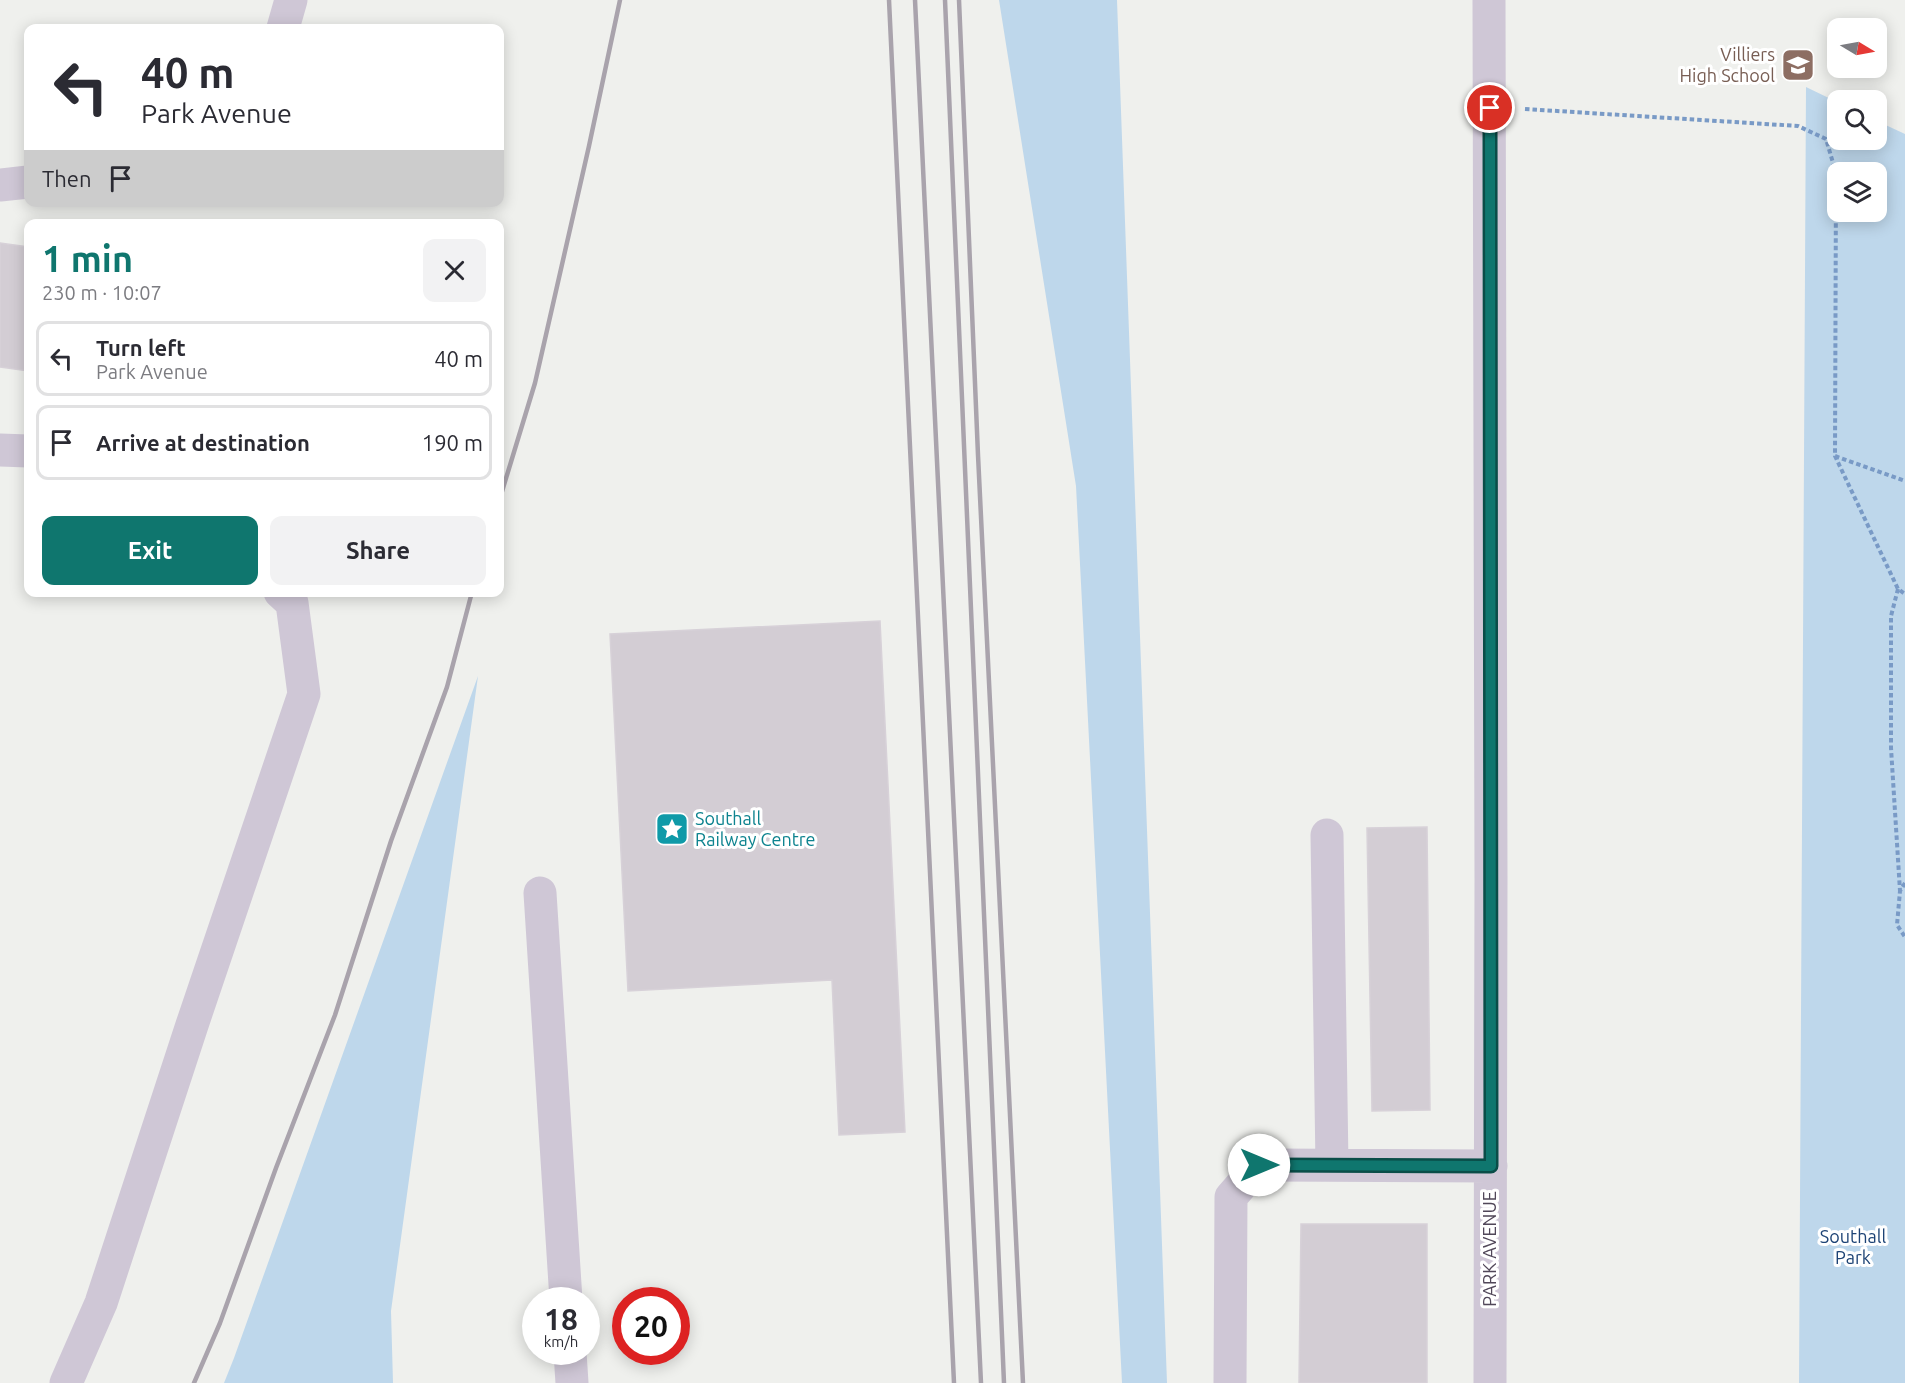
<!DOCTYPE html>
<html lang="en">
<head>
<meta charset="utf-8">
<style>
	body { margin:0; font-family:Ubuntu,sans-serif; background:#f2f2f3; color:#2b2b33; height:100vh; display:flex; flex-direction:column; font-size:22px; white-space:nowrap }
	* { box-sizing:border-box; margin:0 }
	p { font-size:20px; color:#7c7c81 }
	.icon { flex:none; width:33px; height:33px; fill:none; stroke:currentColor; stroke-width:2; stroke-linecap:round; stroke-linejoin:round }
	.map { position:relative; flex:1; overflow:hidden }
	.drawer { position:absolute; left:24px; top:219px; width:480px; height:378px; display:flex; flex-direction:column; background:#fff; border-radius:12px; box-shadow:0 3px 15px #0003 }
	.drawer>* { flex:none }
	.guide { position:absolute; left:24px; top:24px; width:480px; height:183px; border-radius:12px; box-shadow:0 3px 15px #0003; background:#fff; color:#2b2b33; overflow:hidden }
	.needle { width:39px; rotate:100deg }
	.tools { position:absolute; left:1827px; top:18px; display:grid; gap:12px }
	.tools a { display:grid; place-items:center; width:60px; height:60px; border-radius:12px; background:#fff; box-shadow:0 3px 15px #0003; font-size:30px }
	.speed { position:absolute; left:522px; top:1287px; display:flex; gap:12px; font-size:30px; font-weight:700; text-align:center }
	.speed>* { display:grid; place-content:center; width:78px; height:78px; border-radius:50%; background:#fff; box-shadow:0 3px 15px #0003; line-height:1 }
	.speed small { font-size:15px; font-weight:400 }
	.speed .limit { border:9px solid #d22; background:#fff; color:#111 }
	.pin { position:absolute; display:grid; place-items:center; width:51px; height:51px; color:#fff; margin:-26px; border:3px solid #fff; border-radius:50%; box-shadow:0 2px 6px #0007 }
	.me { position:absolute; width:66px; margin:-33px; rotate:90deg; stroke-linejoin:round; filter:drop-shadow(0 0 4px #0008) }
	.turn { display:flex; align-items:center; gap:21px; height:126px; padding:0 18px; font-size:27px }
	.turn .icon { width:78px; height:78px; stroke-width:2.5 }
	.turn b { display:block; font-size:42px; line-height:51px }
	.then { display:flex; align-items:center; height:57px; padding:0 18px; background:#0003; gap:12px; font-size:22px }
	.round { display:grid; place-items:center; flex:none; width:63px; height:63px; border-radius:12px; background:#f2f2f3 }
	.summary { display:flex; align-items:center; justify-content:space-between; height:102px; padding:0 18px }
	h1 { font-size:36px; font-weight:700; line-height:45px; color:#0f766e }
	.cta { display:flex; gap:12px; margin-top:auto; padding:12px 18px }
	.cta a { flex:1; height:69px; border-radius:12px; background:#0f766e; color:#fff; font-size:24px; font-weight:700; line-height:69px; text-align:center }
	.cta a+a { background:#f2f2f3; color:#2b2b33 }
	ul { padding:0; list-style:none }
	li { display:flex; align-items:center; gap:18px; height:75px; margin:0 12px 9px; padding:0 6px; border:3px solid #e1e1e2; border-radius:12px }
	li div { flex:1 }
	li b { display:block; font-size:22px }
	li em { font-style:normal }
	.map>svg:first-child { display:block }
</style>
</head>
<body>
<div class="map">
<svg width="1905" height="1383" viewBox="0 0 1905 1383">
	<rect width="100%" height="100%" fill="#eff0ed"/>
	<!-- green -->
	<path fill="#bed7eb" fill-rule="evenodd" d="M 999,0 L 1117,0 L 1167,1383 L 1122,1383 L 1076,486 Z
		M 1806,87 L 1837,102 L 1838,140 L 1876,140 L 1877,121 L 1905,134 L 1905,1383 L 1799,1383 ZM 1838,172 L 1876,172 L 1876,212 L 1838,212 Z
		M 478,676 L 391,1311 L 393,1383 L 224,1383 L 234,1358 Z"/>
	<!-- building -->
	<path fill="#d3cdd4" stroke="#d7d1d8" stroke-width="1.5" d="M 0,243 L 28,247 L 28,371 L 0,367 Z
		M 880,621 L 905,1132 L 839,1135 L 832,980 L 628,991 L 610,634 Z
		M 1427,827 L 1430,1110 L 1372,1111 L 1367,828 Z
		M 1301,1224 L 1427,1224 L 1427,1383 L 1299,1383 Z"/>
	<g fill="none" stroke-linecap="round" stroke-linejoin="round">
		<!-- path -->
		<path stroke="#799ac6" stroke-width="4" stroke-dasharray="4.5 3" stroke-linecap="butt" d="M 1525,109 L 1798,126 L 1826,139 L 1836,173 L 1835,456 L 1898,589 L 1905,594
			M 1835,456 L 1905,481
			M 1898,589 L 1891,616 L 1891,748 L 1900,891
			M 1905,883 L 1900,891 L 1897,925 L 1905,937"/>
		<!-- minor -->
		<path stroke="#cfc7d6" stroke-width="33" d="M 1489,0 L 1491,879 L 1490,1383
			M 283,28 L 291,0
			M 0,185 L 28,182
			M 0,450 L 28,451
			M 1327,835 L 1332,1165
			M 540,893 L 566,1300
			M 570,1352 L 572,1383
			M 66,1383 L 101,1303 L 192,1025 L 304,694 L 292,603 L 280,592
			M 1230,1383 L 1231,1197 L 1259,1165 L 1491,1166"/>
		<!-- rail -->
		<path stroke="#a9a3ac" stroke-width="4.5" d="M 889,0 L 954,1383
			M 915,0 L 981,1383
			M 945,0 L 1004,1383
			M 959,0 L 978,455 L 1023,1383
			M 500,498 L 535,383 L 589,146 L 620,0
			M 194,1383 L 220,1323 L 276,1168 L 335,1015 L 391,841 L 447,687 L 472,592"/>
	</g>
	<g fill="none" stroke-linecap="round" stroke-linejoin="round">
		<!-- route casing -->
		<g stroke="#0a4d48" stroke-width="15">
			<path id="route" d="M 1259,1165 L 1491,1166 L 1490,108"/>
		</g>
		<!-- route -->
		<use href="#route" stroke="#0f766e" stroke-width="10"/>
	</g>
	<!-- icons -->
	<defs>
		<g id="school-square" transform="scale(1.725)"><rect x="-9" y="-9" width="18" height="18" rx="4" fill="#8d6e63" stroke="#fff"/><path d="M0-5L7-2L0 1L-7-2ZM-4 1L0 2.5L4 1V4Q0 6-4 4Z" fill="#fff"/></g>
		<g id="sight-square" transform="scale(1.725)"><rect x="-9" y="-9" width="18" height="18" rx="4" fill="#0f9aa8" stroke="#fff"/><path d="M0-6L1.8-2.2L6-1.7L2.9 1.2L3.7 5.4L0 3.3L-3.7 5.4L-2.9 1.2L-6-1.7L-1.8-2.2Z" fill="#fff"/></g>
	</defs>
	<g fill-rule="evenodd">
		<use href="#school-square" x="1798" y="65"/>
		<use href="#sight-square" x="672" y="829"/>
	</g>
	<g text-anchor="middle" stroke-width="6" stroke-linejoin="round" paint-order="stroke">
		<!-- education labels -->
		<g font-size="18" fill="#785e54" stroke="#fff" text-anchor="end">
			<text x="1775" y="61">Villiers<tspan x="1775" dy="21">High School</tspan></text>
		</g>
		<!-- culture labels -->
		<g font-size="18" fill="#0d838f" stroke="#fff" text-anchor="start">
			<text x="695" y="825">Southall<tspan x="695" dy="21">Railway Centre</tspan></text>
		</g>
		<!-- park labels -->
		<g font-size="18" fill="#1d4375" stroke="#fff">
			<text x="1853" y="1243">Southall<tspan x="1853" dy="21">Park</tspan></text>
		</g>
		<!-- street labels -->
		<g font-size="18" fill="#514759" stroke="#fff">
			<text transform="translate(1490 1249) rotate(-90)" y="6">PARK AVENUE</text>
		</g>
	</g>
</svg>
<div class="tools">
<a><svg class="needle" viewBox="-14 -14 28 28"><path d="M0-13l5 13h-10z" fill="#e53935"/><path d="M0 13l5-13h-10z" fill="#7c7c81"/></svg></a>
<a><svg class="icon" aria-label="search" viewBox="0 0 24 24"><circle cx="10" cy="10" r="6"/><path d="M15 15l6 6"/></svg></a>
<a><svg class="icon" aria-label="layers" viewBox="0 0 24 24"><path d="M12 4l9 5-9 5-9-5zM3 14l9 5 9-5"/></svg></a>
</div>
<div class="speed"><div>18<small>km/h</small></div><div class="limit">20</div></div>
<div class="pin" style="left:1490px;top:108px;background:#d93025"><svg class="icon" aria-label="arrive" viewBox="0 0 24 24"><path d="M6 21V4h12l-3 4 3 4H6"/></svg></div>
<svg class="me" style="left:1259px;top:1165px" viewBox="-20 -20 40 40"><circle r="19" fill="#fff"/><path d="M0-13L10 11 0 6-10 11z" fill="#0f766e"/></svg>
<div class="guide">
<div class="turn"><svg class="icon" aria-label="left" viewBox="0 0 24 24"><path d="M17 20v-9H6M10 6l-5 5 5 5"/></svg><div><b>40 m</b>Park Avenue</div></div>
<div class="then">Then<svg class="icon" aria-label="arrive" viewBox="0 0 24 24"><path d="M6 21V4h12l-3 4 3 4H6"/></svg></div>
</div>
<section class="drawer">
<div class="summary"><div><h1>1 min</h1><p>230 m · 10:07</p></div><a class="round"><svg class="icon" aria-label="close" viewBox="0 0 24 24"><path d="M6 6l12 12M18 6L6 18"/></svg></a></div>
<ul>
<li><svg class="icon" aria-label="left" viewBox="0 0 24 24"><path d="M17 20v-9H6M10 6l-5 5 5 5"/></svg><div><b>Turn left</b><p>Park Avenue</p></div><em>40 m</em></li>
<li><svg class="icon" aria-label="arrive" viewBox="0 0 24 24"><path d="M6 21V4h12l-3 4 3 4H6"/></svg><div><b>Arrive at destination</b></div><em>190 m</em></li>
</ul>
<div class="cta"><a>Exit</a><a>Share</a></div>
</section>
</div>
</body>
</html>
